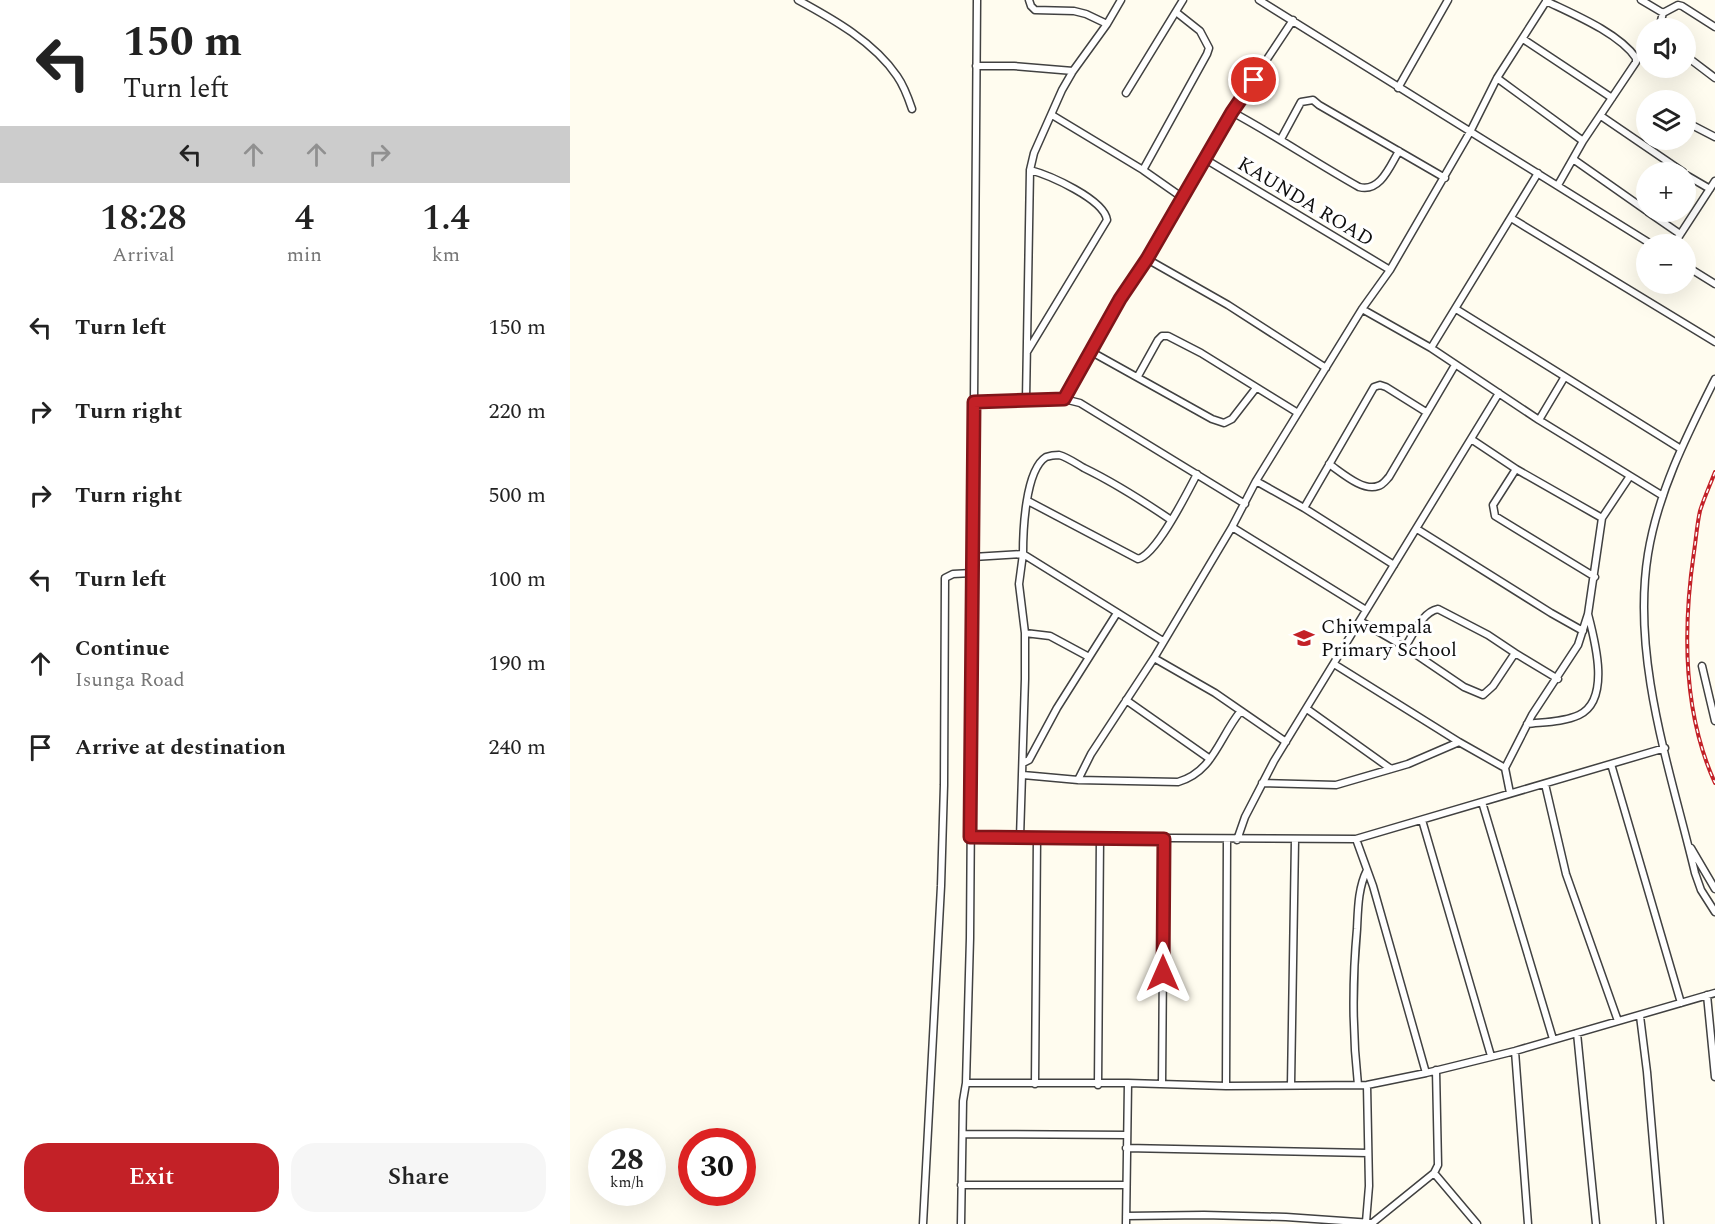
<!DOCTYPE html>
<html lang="en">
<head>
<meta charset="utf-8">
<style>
	body { margin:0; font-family:Spectral,serif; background:#f6f6f6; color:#222; height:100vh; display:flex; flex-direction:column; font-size:22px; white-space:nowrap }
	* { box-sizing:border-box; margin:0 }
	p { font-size:20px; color:#767676 }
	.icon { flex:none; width:33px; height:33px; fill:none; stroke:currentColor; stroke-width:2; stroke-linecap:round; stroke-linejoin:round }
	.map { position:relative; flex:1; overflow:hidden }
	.details { display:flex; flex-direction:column; background:#fff; width:570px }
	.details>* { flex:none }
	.hud { background:#fff; color:#222; overflow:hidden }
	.controls { position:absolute; left:1066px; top:18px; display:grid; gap:12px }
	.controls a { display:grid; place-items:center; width:60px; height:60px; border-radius:50%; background:#fff; box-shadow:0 6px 24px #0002; font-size:30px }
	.speed { position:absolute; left:18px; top:1128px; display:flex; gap:12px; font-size:30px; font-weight:700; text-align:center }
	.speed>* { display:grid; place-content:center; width:78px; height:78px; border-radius:50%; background:#fff; box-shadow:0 6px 24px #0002; line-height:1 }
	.speed small { font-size:15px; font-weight:400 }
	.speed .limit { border:9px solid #d22; background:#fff; color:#111 }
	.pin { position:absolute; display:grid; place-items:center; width:51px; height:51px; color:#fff; margin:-26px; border:3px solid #fff; border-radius:50%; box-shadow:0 2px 6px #0007 }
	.me { position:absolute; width:66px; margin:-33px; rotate:0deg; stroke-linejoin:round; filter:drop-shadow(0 0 4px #0008) }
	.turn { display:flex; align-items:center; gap:21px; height:126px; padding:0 24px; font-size:27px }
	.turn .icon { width:78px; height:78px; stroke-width:2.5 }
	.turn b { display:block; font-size:42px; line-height:51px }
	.lanes { display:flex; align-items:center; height:57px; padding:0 24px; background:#0003; justify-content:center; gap:30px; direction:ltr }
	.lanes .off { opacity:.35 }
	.eta { display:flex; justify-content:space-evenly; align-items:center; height:102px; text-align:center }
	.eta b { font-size:36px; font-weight:600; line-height:42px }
	.primary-button { display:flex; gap:12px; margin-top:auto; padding:12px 24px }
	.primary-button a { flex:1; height:69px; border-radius:24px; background:#c32127; color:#fff; font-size:24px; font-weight:600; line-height:69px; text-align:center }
	.primary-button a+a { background:#f6f6f6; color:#222 }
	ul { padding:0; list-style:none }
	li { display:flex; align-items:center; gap:18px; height:84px; padding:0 24px }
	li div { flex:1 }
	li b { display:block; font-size:22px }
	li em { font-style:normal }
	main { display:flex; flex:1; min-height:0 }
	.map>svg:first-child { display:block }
</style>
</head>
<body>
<main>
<section class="details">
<div class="hud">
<div class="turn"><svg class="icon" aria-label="left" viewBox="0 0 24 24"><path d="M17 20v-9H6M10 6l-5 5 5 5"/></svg><div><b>150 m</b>Turn left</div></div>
<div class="lanes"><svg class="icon" aria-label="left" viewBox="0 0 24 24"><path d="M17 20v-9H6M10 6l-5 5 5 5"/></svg><svg class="icon off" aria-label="ahead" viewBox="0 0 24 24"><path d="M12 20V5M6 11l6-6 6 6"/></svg><svg class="icon off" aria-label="ahead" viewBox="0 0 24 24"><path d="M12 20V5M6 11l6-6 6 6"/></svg><svg class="icon off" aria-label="right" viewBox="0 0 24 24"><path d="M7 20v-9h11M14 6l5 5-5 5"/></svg></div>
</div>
<div class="eta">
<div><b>18:28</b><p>Arrival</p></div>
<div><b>4</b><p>min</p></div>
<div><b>1.4</b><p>km</p></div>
</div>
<ul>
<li><svg class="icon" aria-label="left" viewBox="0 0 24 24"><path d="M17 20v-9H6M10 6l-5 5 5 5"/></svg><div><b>Turn left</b></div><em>150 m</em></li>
<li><svg class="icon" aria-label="right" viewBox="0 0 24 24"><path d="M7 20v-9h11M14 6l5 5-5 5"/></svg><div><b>Turn right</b></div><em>220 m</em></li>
<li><svg class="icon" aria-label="right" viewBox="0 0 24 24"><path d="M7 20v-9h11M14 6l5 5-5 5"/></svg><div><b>Turn right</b></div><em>500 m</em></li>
<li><svg class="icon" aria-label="left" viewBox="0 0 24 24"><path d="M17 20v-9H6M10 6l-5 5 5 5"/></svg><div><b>Turn left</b></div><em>100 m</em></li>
<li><svg class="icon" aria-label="ahead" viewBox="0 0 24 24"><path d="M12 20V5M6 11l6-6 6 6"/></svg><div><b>Continue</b><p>Isunga Road</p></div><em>190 m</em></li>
<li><svg class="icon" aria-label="arrive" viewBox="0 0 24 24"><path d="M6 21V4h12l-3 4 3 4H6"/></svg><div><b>Arrive at destination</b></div><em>240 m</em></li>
</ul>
<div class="primary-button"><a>Exit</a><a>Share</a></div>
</section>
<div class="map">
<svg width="1145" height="1224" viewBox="0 0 1145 1224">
	<rect width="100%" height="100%" fill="#fffcef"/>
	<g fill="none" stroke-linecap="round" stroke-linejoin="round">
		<!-- minor casing -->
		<g stroke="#414141" stroke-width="9">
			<path id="minor" d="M 228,0 C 263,19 304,42 327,76 C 334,86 338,97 342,109
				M 459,0 L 461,6 L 465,10 L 504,11 L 516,14 L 537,24
				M 689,0 L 1081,244
				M 1071,0 L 1093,13 L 1108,5 L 1112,6 L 1145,27
				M 976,1 C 1003,14 1049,33 1066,58 L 1066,62 L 1013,141 L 988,185
				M 1089,28 L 1093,13
				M 953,39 L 1042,98
				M 1116,56 L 1145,78
				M 406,66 L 444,66 L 503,71
				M 927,78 L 1013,141
				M 828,88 L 878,0
				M 556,93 L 613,0
				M 662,112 C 705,135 746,163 789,187 C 810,193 820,166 829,151
				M 482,115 L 573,170 L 613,198
				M 1031,116 L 1113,172
				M 1116,122 L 1145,137
				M 711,139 L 731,102 L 743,100 L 749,105 L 875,178
				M 635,159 L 820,270
				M 1003,159 L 1077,211
				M 573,170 L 637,54 L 639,48 L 630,31 L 606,12
				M 1116,175 L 1140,189
				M 1078,212 L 1110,234
				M 941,218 L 1145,342
				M 1104,244 L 1145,181
				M 577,259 L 658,305 L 756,368
				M 1116,266 L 1145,284
				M 792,309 L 861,348 L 969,420 L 1093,496
				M 886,309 L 1111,449
				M 861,348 L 968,173
				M 520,351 L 642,419 L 654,423 L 662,419 L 686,388
				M 457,352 L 537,220 C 534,199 479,175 460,170
				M 568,376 L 588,340 L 592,336 L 598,336 L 631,353 L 728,413
				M 1145,379 C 1117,435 1088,492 1078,554 C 1061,659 1101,772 1125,873 L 1131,890 L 1145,912
				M 494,399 L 550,299 L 577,259 L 662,112 L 723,20
				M 456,400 L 460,170 L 464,153 L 492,90 L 503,71 L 537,24 L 551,0
				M 404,402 L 494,399 L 510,403 L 675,504
				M 969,420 L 994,378
				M 901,439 L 946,469 L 923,505 L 925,516 L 1025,577
				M 759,464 C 771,472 793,492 808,486 C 813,485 816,480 819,477 L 885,365
				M 946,469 L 1032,518
				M 686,481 L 734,508 L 824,565
				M 458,501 L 568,559 C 587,554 617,493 627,474
				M 734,508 L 804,387 L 810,385 L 816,387 L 856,412
				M 662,527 L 796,610
				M 847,529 L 981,613 L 1013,631
				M 403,557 L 453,554 L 449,584 L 455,633 L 455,679 L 450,838
				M 790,621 L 835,647 L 894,687 L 913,695 L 923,686 L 945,653 L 988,679
				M 455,633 L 480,636 L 519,657
				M 593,641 L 453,554 C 453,532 455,470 476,457 C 479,456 486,455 489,455 C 497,457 507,464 514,468 C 545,483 573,501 601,520
				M 835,647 C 843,635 852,612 868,609 L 918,635 L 945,653
				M 584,658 L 645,693 L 716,742
				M 764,664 L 889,742
				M 1132,666 L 1145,721
				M 556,700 L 640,759
				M 737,709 L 821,769
				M 957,724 C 974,722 994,722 1009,715 C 1041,700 1025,641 1018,614
				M 453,763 L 459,760 L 487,708 L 547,613
				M 1041,764 L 1111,1003
				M 935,768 L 962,715 L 1008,645 L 1018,614 L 1032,518 L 1060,476
				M 453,775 L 508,780 L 608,782 C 643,772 649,738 670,712
				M 508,780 L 521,754 L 584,658 L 662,527 L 686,481 L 792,309 L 820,270 L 900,132 L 927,78 L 977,0
				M 692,783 L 766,785 L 838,764 L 889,742 L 935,768 L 940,793
				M 975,784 L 996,874 L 1048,1021
				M 912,802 L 983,1039
				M 852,820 L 921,1056
				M 400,837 L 786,839 L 1095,748
				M 786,839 L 803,886 L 856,1073
				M 667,840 L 675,817 L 704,761 L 929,393
				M 1121,848 L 1145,889
				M 1137,995 L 1145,1077
				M 1070,1016 L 1077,1072 L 1090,1224
				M 1007,1033 L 1026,1224
				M 945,1051 L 958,1224
				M 396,1083 L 558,1083 L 656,1086 L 797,1085 L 856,1073 L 945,1051 L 1145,993
				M 465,1084 L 467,837
				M 592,1084 L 594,839
				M 528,1085 L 530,837
				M 721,1085 L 725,840
				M 788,1085 C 782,1030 782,983 787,929 C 788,909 788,888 797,870
				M 656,1086 L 657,840
				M 393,1134 L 557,1135
				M 556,1148 L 798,1153
				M 864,1173 L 907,1224
				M 391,1185 L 555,1185
				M 556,1216 L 634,1215 L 716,1217 L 802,1223
				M 796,1222 L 799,1186 L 797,1085
				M 353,1224 L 371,886 L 374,785 L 375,578 L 383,574 L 402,573
				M 391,1224 L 393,1101 L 396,1083 L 400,938 L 407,0
				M 556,1224 L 558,1083
				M 801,1224 L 864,1173 L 868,1165 L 866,1070"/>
		</g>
		<!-- minor -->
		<use href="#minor" stroke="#fff" stroke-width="6"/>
		<!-- rail casing -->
		<g stroke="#c32127" stroke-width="4">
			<path id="rail" d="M 1145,472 C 1140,485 1134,498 1130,511 C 1127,524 1126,539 1124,552 C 1113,627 1113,713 1145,783"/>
		</g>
		<!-- rail -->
		<use href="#rail" stroke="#fff" stroke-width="1.5" stroke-dasharray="4.5" stroke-linecap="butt"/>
	</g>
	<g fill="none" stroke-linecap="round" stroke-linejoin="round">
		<!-- route casing -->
		<g stroke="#7f1519" stroke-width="15">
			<path id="route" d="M 593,973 L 594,839 L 400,837 L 404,402 L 494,399 L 550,299 L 577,259 L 662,112 L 684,80"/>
		</g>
		<!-- route -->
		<use href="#route" stroke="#c32127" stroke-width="10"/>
	</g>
	<!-- icons -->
	<defs>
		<g id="school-bare" transform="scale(1.62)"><path d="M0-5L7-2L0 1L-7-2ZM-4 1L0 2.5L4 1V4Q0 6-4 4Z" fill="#c32127" stroke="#fff" stroke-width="2.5" paint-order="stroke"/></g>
	</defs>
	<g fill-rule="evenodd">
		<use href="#school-bare" x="734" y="638"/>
	</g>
	<g text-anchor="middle" stroke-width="6" stroke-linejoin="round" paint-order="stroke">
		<!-- street labels -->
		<g font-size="20" fill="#0e0e0e" stroke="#fff">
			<text transform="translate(736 201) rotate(31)" y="7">KAUNDA ROAD</text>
		</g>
		<!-- poi labels -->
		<g font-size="20" fill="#0e0e0e" stroke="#fff" text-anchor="start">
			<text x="751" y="633">Chiwempala<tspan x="751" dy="23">Primary School</tspan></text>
		</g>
	</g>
</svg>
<div class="controls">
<a><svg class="icon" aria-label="sound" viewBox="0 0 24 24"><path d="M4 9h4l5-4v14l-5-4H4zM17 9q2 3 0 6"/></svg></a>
<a><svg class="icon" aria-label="layers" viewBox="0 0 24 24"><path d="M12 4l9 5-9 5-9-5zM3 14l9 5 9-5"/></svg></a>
<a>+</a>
<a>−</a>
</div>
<div class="speed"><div>28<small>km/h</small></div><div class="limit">30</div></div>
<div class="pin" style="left:684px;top:80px;background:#d93025"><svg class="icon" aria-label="arrive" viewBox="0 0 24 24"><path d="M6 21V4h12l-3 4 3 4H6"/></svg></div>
<svg class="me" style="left:593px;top:973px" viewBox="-20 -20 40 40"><path d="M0-17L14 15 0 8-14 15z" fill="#c32127" stroke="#fff" stroke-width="4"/></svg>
</div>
</main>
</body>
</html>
